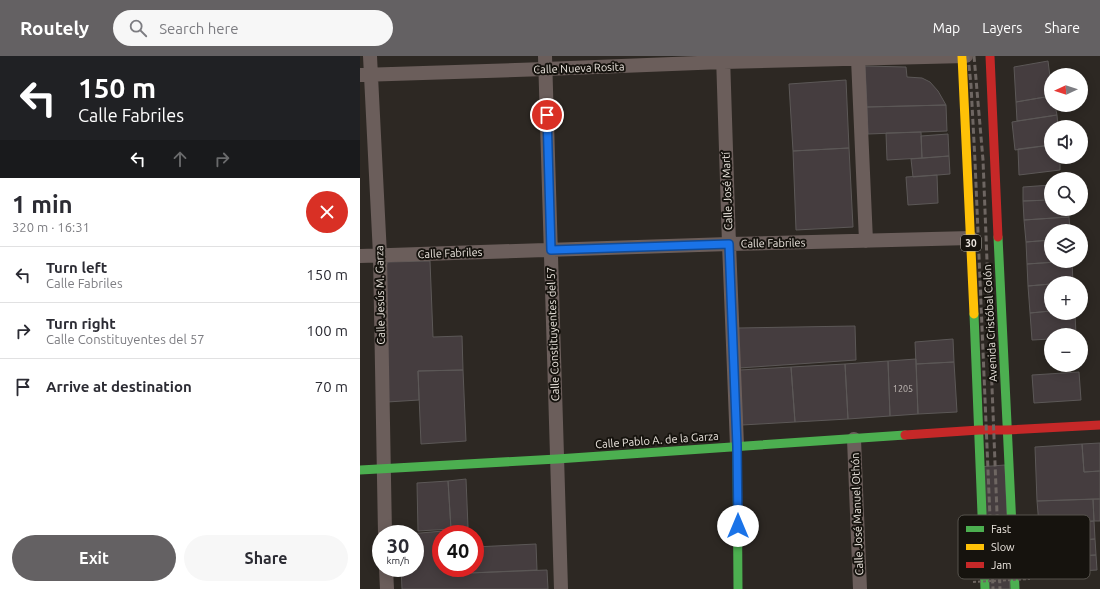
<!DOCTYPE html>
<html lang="en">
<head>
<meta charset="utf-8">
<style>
	body { margin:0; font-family:Ubuntu,sans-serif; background:#f7f7f7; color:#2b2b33; height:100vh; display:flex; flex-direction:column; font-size:15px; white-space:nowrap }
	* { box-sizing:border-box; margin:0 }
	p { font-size:13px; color:#7c7c81 }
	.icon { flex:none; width:22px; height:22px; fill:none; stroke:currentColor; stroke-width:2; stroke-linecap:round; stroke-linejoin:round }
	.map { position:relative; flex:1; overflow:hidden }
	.drawer { display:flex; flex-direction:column; background:#fff; width:360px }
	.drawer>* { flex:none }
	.top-card { background:#202124; color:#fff; overflow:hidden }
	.needle { width:26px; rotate:267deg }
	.tools { position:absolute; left:684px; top:12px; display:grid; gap:8px }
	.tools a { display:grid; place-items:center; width:44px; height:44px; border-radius:50%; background:#fff; box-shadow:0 2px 10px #0003; font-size:20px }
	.speed { position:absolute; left:12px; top:469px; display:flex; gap:8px; font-size:20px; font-weight:700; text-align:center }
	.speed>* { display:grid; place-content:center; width:52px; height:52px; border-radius:50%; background:#fff; box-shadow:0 2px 10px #0003; line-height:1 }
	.speed small { font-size:10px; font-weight:400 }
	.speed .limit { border:6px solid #d22; background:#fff; color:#111 }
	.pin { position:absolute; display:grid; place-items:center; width:34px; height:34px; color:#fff; margin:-17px; border:2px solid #fff; border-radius:50%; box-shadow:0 1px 4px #0007 }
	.me { position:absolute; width:44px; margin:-22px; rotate:0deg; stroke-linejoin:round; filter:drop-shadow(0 0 3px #0008) }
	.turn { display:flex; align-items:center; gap:14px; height:84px; padding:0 12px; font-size:18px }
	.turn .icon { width:52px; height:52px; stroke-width:2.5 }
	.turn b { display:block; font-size:28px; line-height:34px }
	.lanes { display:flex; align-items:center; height:38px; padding:0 12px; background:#0003; justify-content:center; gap:20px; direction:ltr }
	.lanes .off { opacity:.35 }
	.round { display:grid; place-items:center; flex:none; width:42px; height:42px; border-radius:21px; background:#f7f7f7 }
	.overview { display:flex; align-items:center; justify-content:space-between; height:68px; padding:0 12px }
	h1 { font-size:24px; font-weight:700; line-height:30px }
	.primary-button { display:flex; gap:8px; margin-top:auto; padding:8px 12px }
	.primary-button a { flex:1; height:46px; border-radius:24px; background:#646163; color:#fff; font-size:16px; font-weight:700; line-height:46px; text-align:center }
	.primary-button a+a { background:#f7f7f7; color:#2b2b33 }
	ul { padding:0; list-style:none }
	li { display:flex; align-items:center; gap:12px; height:56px; padding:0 12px; border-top:1px solid #e1e1e2 }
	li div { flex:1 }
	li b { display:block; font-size:15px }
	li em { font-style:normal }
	header { display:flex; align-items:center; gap:24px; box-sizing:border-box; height:56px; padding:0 20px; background:#646163; color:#fff }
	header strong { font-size:19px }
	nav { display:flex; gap:22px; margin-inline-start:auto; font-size:14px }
	.search { width:280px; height:36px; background:#f7f7f7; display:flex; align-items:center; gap:10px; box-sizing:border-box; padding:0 14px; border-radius:22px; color:#7c7c81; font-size:15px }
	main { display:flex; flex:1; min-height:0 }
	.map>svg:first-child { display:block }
</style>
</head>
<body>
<header>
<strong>Routely</strong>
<div class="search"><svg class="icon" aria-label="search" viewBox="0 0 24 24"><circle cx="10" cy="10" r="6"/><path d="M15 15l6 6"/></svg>Search here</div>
<nav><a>Map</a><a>Layers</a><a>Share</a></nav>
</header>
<main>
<section class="drawer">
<div class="top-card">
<div class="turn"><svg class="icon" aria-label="left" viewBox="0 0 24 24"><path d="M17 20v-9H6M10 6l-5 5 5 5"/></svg><div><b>150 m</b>Calle Fabriles</div></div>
<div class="lanes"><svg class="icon" aria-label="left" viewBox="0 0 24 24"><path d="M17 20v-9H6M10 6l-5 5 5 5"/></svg><svg class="icon off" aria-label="ahead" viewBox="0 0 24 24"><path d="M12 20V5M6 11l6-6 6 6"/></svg><svg class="icon off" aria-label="right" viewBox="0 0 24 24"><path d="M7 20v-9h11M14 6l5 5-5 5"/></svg></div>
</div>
<div class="overview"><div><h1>1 min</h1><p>320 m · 16:31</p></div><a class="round" style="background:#d93025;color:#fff"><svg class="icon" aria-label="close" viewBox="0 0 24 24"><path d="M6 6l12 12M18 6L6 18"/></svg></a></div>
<ul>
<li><svg class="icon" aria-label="left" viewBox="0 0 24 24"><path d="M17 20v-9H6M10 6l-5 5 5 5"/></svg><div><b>Turn left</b><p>Calle Fabriles</p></div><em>150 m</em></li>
<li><svg class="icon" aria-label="right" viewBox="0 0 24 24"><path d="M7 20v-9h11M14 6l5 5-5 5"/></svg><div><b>Turn right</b><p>Calle Constituyentes del 57</p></div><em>100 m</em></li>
<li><svg class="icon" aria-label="arrive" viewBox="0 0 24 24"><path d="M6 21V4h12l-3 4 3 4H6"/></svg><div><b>Arrive at destination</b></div><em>70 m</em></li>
</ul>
<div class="primary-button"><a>Exit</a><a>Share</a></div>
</section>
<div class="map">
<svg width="740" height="533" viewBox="0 0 740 533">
	<rect width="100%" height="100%" fill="#2d2823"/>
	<!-- building -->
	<path fill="#453d3f" stroke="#5c5857" d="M 688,5 L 691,29 L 691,40 L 656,46 L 654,11 Z
		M 505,10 L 546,11 L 547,21 L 562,22 L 570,26 L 578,35 L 586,49 L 507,51 Z
		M 486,24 L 489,92 L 433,95 L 429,28 Z
		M 691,40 L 691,49 L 695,49 L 697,59 L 657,65 L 656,46 Z
		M 586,49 L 587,75 L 508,78 L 507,51 Z
		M 697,59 L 698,71 L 691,71 L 691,89 L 655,94 L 652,66 Z
		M 561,76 L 562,102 L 527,104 L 526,77 Z
		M 588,78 L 589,100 L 562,102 L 561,80 Z
		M 691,89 L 691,101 L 700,101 L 700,114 L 659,119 L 658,93 Z
		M 489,92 L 493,171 L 436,174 L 433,95 Z
		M 589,100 L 590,118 L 553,121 L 551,103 Z
		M 577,119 L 578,147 L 548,149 L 546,121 Z
		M 691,129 L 691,144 L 663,145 L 663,131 Z
		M 691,144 L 691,153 L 708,153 L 709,161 L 664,164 L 663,145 Z
		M 709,161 L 710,175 L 691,175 L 691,184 L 666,186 L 664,164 Z
		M 691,184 L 691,205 L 710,205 L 667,208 L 666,186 Z
		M 70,205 L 73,281 L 102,280 L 103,314 L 58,315 L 59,344 L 27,346 L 23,215 L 28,206 Z
		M 712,205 L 713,227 L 691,227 L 691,228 L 668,230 L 667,208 Z
		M 691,228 L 691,255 L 670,257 L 668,230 Z
		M 691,255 L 691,257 L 715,257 L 716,279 L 691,279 L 691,283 L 672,284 L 670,257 Z
		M 495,270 L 496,304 L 379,312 L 378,272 Z
		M 593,283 L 594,306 L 556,308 L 555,286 Z
		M 556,303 L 558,358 L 530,360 L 528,305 Z
		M 528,305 L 530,360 L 488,363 L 485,308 Z
		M 594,306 L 597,356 L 558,358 L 556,308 Z
		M 485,308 L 488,363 L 435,366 L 431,311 Z
		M 431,311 L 435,366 L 382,369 L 380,314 Z
		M 103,314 L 106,385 L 61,388 L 58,315 Z
		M 719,316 L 721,344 L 674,347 L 672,319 Z
		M 740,387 L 740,415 L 724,416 L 722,388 Z
		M 722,388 L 724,416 L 740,415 L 740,443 L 677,445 L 675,391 Z
		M 645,409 L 650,533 L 623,533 L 618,411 Z
		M 106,423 L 108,471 L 91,473 L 88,425 Z
		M 88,425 L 91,473 L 58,475 L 57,427 Z
		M 733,443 L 740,443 L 740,465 L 734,465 Z
		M 733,443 L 734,465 L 679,469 L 677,445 Z
		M 734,465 L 735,483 L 680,487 L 679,469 Z
		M 106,473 L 107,478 L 81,478 L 81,512 L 109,512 L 109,517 L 187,514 L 188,533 L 42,533 L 41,512 L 55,512 L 55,478 L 49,478 Z
		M 735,483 L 736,499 L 681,502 L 680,487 Z
		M 176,488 L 177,514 L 109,517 L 109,512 L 115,512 L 115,491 Z
		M 736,499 L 737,514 L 682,517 L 681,502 Z"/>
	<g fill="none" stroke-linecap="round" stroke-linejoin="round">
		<!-- street -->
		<path stroke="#6b5e5b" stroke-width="14" d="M 10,0 L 20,199 L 25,478
			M 185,0 L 201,533
			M 363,0 L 369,188 L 377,390
			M 498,3 L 506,185
			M 0,19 L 185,13 L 363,6 L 606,0
			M 0,200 L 369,188 L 611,182
			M 494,383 L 500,533
			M 26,512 L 27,533"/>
		<!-- fast -->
		<path stroke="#4caf50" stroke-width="9" d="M 638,181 L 655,533
			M 614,258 L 625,533
			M 377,390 L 378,533
			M 0,414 L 197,403 L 545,379"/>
		<!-- slow -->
		<path stroke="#ffc107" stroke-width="9" d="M 602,0 L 614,258"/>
		<!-- jam -->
		<path stroke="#c62828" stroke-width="9" d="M 630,0 L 638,181
			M 545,379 L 619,374 L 647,374 L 740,369"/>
		<!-- rail -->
		<path stroke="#6e6662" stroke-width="3" stroke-dasharray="6 3" stroke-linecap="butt" d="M 608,0 L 611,29 L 615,105 L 633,533
			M 614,0 L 623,104 L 640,533"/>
		<!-- path-bridge -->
		<path stroke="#6d645f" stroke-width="2" stroke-dasharray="3 2" stroke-linecap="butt" d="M 613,526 L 670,523"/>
	</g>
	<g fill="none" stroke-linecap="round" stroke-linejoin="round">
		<!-- route casing -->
		<g stroke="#114b97" stroke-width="10">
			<path id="route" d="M 187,59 L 191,194 L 369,188 L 377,390 L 378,470"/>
		</g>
		<!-- route -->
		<use href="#route" stroke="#1a73e8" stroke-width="7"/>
	</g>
	<g text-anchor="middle" stroke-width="4" stroke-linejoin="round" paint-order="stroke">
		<!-- number labels -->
		<g font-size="9" fill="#c3bcb8">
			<text x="543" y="336">1205</text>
		</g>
		<!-- shield labels -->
		<rect fill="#16130e" stroke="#aca7a1" stroke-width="1" x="601" y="179" width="20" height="16" rx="3"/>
		<g font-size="10" font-weight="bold" fill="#ede7e0">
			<text x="611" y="191">30</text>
		</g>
		<!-- street labels -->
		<g font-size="11" fill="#ede7e0" stroke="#16130e">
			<text transform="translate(219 12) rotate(-2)" y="4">Calle Nueva Rosita</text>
			<text transform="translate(367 135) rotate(-92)" y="4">Calle José Martí</text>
			<text transform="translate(413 187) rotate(-1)" y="4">Calle Fabriles</text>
			<text transform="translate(90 197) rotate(-2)" y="4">Calle Fabriles</text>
			<text transform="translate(20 239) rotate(-91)" y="4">Calle Jesús M. Garza</text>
			<text transform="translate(630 267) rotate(-93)" y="4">Avenida Cristóbal Colón</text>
			<text transform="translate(193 278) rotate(-92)" y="4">Calle Constituyentes del 57</text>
			<text transform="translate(297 384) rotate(-4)" y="4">Calle Pablo A. de la Garza</text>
			<text transform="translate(497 458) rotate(-92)" y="4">Calle José Manuel Othón</text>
		</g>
	</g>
	<!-- legend -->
	<rect x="598" y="459" width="132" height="64" rx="6" fill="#16130e" stroke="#56534d" stroke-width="1"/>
	<rect x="606" y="470" width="18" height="6" fill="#4caf50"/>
	<rect x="606" y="488" width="18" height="6" fill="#ffc107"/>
	<rect x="606" y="506" width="18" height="6" fill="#c62828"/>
	<g font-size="11" fill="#ede7e0">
		<text x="631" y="477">Fast</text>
		<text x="631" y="495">Slow</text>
		<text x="631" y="513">Jam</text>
	</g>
</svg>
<div class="tools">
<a><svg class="needle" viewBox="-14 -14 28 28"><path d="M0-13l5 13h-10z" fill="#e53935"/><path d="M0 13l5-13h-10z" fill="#7c7c81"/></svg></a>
<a><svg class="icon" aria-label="sound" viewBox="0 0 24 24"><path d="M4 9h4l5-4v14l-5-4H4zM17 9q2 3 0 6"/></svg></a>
<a><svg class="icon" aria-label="search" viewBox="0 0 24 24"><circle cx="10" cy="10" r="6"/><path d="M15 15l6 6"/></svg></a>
<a><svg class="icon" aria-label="layers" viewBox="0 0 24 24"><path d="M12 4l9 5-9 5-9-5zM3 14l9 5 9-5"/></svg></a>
<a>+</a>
<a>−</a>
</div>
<div class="speed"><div>30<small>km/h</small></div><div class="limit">40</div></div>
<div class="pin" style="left:187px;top:59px;background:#d93025"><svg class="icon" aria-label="arrive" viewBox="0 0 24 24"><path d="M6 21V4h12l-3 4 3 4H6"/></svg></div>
<svg class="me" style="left:378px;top:470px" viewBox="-20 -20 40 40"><circle r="19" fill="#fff"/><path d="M0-13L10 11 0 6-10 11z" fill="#1a73e8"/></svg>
</div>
</main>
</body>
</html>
